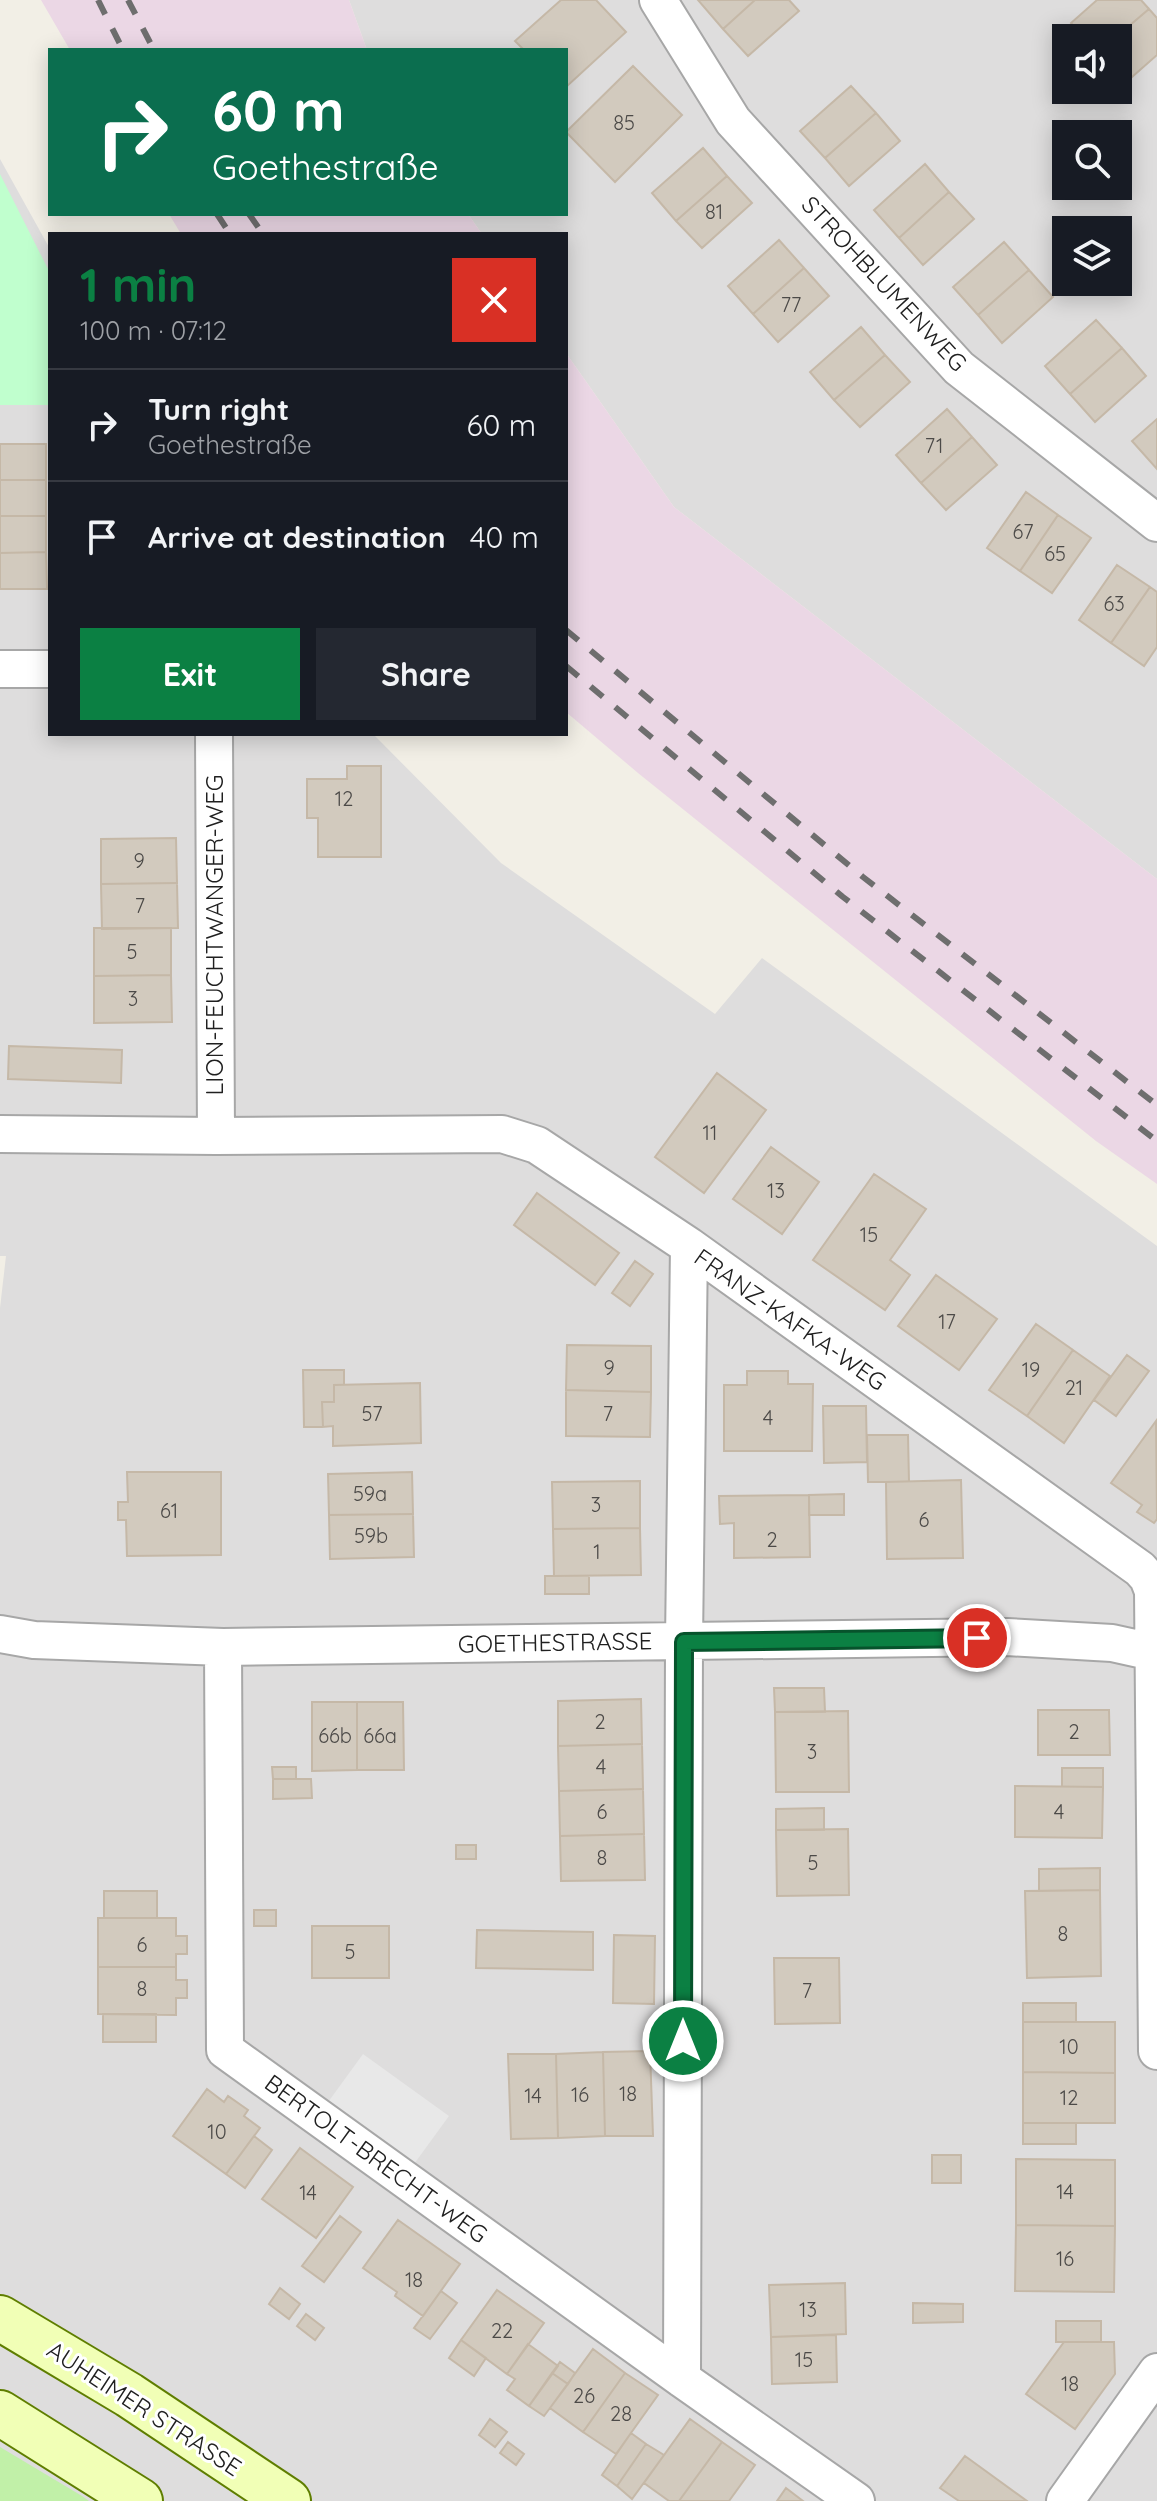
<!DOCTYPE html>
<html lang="en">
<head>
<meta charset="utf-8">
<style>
	body { margin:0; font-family:Quicksand,sans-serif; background:#242831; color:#f1f3f6; height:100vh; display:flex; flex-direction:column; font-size:30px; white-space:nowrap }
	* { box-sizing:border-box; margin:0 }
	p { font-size:26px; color:#9ea1a6 }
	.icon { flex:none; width:44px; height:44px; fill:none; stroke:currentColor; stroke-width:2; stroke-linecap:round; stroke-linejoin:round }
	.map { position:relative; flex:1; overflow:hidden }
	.details { position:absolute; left:48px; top:232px; width:520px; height:504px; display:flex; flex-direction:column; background:#171b24; border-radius:0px; box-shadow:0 4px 20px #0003 }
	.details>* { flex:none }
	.hud { position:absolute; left:48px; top:48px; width:520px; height:168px; border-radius:0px; box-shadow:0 4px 20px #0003; background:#0b6e4f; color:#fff; overflow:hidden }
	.tools { position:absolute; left:1052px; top:24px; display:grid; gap:16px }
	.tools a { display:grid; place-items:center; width:80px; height:80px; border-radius:0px; background:#171b24; box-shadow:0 4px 20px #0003; font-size:40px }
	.pin { position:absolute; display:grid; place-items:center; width:68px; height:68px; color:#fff; margin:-34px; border:4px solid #fff; border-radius:50%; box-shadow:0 2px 8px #0007 }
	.me { position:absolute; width:88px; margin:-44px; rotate:0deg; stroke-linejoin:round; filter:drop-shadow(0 0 6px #0008) }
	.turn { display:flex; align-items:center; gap:28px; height:168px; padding:0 32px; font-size:36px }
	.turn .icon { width:104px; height:104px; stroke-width:2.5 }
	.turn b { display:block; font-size:56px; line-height:68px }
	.round { display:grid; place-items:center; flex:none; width:84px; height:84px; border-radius:0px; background:#242831 }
	.summary { display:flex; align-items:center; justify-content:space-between; height:136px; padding:0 32px }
	h1 { font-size:48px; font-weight:800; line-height:60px; color:#0b8043 }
	.button { display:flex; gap:16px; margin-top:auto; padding:16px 32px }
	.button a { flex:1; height:92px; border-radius:0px; background:#0b8043; color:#fff; font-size:32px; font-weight:800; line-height:92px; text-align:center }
	.button a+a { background:#242831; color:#f1f3f6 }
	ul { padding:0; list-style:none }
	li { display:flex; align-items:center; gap:24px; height:112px; padding:0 32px; border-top:2px solid #363941 }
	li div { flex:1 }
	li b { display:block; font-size:30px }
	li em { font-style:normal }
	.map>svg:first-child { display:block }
</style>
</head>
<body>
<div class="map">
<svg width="1157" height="2501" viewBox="0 0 1157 2501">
	<rect width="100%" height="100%" fill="#f2efe6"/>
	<!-- residential -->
	<path fill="#dedddd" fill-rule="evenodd" d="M 349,0 L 1157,0 L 1157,879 L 674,507 L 566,353 L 566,234 L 482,234 L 468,214 L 566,214 L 566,50 L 367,50 ZM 1066,38 L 1118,38 L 1118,90 L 1066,90 ZM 1066,134 L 1118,134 L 1118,186 L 1066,186 ZM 1066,230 L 1118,230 L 1118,282 L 1066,282 Z
		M 0,159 L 50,249 L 50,734 L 373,734 L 501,863 L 715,1014 L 762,958 L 1157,1246 L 1157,2501 L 0,2501 L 0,1308 L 6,1256 L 0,1256 Z"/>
	<!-- industrial -->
	<path fill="#ebd7e5" d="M 41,0 L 349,0 L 367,50 L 70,50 Z
		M 169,214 L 468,214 L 482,234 L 181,234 Z
		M 566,353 L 674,507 L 1157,879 L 1157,1184 L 1096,1141 L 638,773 L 566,712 Z"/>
	<!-- grass -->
	<path fill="#c1f0a8" d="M 0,2447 L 82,2496 L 89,2501 L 0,2501 Z"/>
	<!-- park -->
	<path fill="#c0ffce" d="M 0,174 L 50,273 L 50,405 L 0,405 Z"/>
	<!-- parking -->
	<path fill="#e8e8e8" d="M 363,2054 L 449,2116 L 409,2171 L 323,2109 Z"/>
	<!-- building -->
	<path fill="#d2cabe" stroke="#c5b8a7" stroke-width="2" d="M 561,0 L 596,0 L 626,32 L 566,87 L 566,50 L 524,50 L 515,41 Z
		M 698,0 L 755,0 L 723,29 Z
		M 755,0 L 789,0 L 799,11 L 748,56 L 723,29 Z
		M 1097,0 L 1141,0 L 1149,9 L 1115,38 L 1084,38 L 1071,23 Z
		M 1149,9 L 1157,18 L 1157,55 L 1124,84 L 1118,77 L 1118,38 L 1115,38 Z
		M 633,66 L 682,115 L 615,182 L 566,132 Z
		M 851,86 L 876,113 L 825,158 L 800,131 Z
		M 876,113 L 900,141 L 849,186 L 825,158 Z
		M 703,148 L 727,176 L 676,221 L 652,193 Z
		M 925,164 L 949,192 L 899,238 L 874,210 Z
		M 727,176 L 752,203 L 702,248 L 676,221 Z
		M 949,192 L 974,219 L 923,265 L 899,238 Z
		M 779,240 L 804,268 L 753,314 L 728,286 Z
		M 1004,242 L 1029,270 L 978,315 L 953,287 Z
		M 804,268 L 829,296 L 778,342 L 753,314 Z
		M 1029,270 L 1053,297 L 1002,343 L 978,315 Z
		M 1096,320 L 1122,348 L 1070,394 L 1045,366 Z
		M 861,327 L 885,355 L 834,400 L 810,372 Z
		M 1122,348 L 1146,376 L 1095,422 L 1070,394 Z
		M 885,355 L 910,382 L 860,427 L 834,400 Z
		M 947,409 L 972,437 L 921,483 L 896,455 Z
		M 1157,419 L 1157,469 L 1132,441 Z
		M 972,437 L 997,465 L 946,510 L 921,483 Z
		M 0,444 L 46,444 L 46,480 L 0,480 Z
		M 0,480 L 46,480 L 46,516 L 0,516 Z
		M 1026,492 L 1058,515 L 1020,571 L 987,548 Z
		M 1058,515 L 1091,538 L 1052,593 L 1020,571 Z
		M 0,516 L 46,516 L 46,552 L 0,553 Z
		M 46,552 L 47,589 L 0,589 L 0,553 Z
		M 1117,565 L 1150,587 L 1111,643 L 1079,620 Z
		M 1150,587 L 1157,592 L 1157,647 L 1144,666 L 1111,643 Z
		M 347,766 L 381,766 L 381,857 L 318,857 L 318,818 L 307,818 L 307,779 L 347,779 Z
		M 176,838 L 177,883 L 101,884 L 101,839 Z
		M 177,883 L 178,928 L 102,929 L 101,884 Z
		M 94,928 L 171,928 L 171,975 L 94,976 Z
		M 171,975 L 172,1022 L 94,1023 L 94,976 Z
		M 9,1046 L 122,1050 L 121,1083 L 8,1079 Z
		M 717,1073 L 766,1110 L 704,1193 L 655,1157 Z
		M 771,1147 L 819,1182 L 782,1234 L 733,1199 Z
		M 874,1174 L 926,1209 L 890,1260 L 910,1275 L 885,1310 L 813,1260 Z
		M 537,1193 L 619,1253 L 595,1285 L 514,1225 Z
		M 635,1261 L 653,1274 L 630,1306 L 612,1293 Z
		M 936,1275 L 997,1319 L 959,1370 L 898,1326 Z
		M 1036,1324 L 1073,1350 L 1027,1416 L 989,1390 Z
		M 567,1345 L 651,1346 L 651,1392 L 566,1390 Z
		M 1073,1350 L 1110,1376 L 1064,1443 L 1027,1416 Z
		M 1127,1355 L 1149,1371 L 1116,1416 L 1094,1400 Z
		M 303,1370 L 344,1370 L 344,1385 L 334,1385 L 334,1402 L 322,1402 L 323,1427 L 304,1427 Z
		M 747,1371 L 788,1371 L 788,1384 L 813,1384 L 812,1451 L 724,1451 L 724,1385 L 747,1385 Z
		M 420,1383 L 421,1443 L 333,1446 L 333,1426 L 323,1427 L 322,1402 L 334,1402 L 334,1385 Z
		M 566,1390 L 651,1392 L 650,1437 L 566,1436 Z
		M 823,1406 L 866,1406 L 867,1462 L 824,1463 Z
		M 1156,1421 L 1157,1519 L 1154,1523 L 1137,1512 L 1142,1505 L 1111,1483 Z
		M 867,1435 L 908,1435 L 909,1482 L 868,1482 Z
		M 127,1472 L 221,1472 L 221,1555 L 127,1556 L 126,1520 L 118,1520 L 118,1502 L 128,1502 Z
		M 412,1472 L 413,1514 L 329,1515 L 328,1474 Z
		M 961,1480 L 963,1558 L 887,1559 L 886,1482 Z
		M 640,1481 L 640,1528 L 553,1529 L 552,1482 Z
		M 844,1494 L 844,1515 L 809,1515 L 809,1495 Z
		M 809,1495 L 810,1557 L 734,1558 L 734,1523 L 720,1524 L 719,1496 Z
		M 413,1514 L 414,1557 L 330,1559 L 329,1515 Z
		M 640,1528 L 641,1575 L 554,1576 L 553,1529 Z
		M 545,1576 L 589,1576 L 589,1594 L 545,1594 Z
		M 774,1688 L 824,1688 L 825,1712 L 775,1712 Z
		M 641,1699 L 642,1744 L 558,1746 L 558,1701 Z
		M 312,1702 L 357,1702 L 357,1770 L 312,1771 Z
		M 357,1702 L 403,1702 L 404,1770 L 357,1770 Z
		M 1038,1710 L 1109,1710 L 1110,1755 L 1038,1755 Z
		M 848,1711 L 849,1792 L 776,1792 L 775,1712 Z
		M 642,1744 L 643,1789 L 559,1791 L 558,1746 Z
		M 272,1767 L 296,1767 L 296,1779 L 273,1779 Z
		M 1062,1768 L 1103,1768 L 1103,1787 L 1062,1787 Z
		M 273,1779 L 311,1779 L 312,1798 L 273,1799 Z
		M 1015,1786 L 1103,1787 L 1102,1838 L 1015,1837 Z
		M 643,1789 L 644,1834 L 560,1836 L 559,1791 Z
		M 824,1808 L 824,1830 L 776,1830 L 776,1809 Z
		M 848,1829 L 849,1895 L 777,1896 L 776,1830 Z
		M 644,1834 L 645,1880 L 561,1881 L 560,1836 Z
		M 456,1845 L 476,1845 L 476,1859 L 456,1859 Z
		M 1100,1868 L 1100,1890 L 1039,1891 L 1039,1869 Z
		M 1100,1890 L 1101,1976 L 1027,1978 L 1025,1891 Z
		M 104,1891 L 157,1891 L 157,1918 L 104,1918 Z
		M 254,1910 L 276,1910 L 276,1926 L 254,1926 Z
		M 98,1918 L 176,1918 L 176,1936 L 187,1936 L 187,1954 L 176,1954 L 176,1967 L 98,1967 Z
		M 312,1926 L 389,1926 L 389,1978 L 312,1978 Z
		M 477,1930 L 593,1932 L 593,1970 L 476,1968 Z
		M 614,1935 L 655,1936 L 654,2004 L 613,2003 Z
		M 774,1958 L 839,1958 L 840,2023 L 775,2024 Z
		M 98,1967 L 176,1967 L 176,1980 L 187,1980 L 187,1998 L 176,1998 L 176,2015 L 98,2014 Z
		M 1023,2003 L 1076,2003 L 1076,2022 L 1023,2022 Z
		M 103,2014 L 156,2014 L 156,2042 L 103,2042 Z
		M 1023,2022 L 1115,2022 L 1115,2073 L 1023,2072 Z
		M 650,2051 L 653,2136 L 605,2136 L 603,2052 Z
		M 603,2052 L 605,2136 L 558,2138 L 556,2054 Z
		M 508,2054 L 556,2054 L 558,2138 L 511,2139 Z
		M 1023,2072 L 1115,2073 L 1115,2123 L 1023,2123 Z
		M 207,2089 L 224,2102 L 228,2096 L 248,2110 L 244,2116 L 260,2128 L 226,2174 L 173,2136 Z
		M 1023,2123 L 1076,2123 L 1076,2144 L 1023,2144 Z
		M 254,2136 L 272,2150 L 245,2188 L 226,2174 Z
		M 300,2148 L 353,2187 L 316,2238 L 262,2199 Z
		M 932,2155 L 961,2155 L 961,2183 L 932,2183 Z
		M 1016,2159 L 1115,2160 L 1115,2226 L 1016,2225 Z
		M 340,2216 L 361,2232 L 324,2282 L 302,2266 Z
		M 398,2220 L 460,2264 L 423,2316 L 395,2296 L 397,2292 L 363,2268 Z
		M 1016,2225 L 1115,2226 L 1114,2292 L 1015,2291 Z
		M 845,2283 L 846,2334 L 771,2337 L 769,2285 Z
		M 280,2288 L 300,2304 L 289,2319 L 269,2304 Z
		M 497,2290 L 544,2323 L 507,2374 L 461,2340 Z
		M 441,2291 L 457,2303 L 430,2339 L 414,2328 Z
		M 913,2303 L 963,2304 L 963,2322 L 913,2323 Z
		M 306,2314 L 324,2328 L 315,2340 L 297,2326 Z
		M 1056,2321 L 1101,2321 L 1101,2342 L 1056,2342 Z
		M 836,2335 L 837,2382 L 772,2384 L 771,2337 Z
		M 461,2340 L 486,2358 L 474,2376 L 449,2358 Z
		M 1064,2342 L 1114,2342 L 1115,2374 L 1075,2429 L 1026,2394 Z
		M 528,2344 L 558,2366 L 529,2406 L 507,2390 L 515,2379 L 507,2374 Z
		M 593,2349 L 625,2373 L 583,2432 L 550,2408 Z
		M 560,2362 L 575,2373 L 568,2384 L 552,2373 Z
		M 552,2373 L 568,2384 L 544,2416 L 529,2406 Z
		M 625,2373 L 658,2395 L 616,2454 L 583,2432 Z
		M 490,2419 L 507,2432 L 495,2447 L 479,2435 Z
		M 690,2419 L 722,2442 L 679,2501 L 669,2501 L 644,2483 Z
		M 631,2433 L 646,2444 L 617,2486 L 602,2475 Z
		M 508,2442 L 524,2454 L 516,2465 L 500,2453 Z
		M 722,2442 L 755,2465 L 729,2501 L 679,2501 Z
		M 646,2444 L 664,2455 L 632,2499 L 617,2486 Z
		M 965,2456 L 1027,2501 L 959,2501 L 940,2488 Z
		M 786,2488 L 803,2501 L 777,2501 Z"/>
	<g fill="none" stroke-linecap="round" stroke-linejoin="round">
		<!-- street casing -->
		<g stroke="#a7a7a7" stroke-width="40">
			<path id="street" d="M 658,0 L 733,121 L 959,368 L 1157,523
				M 0,669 L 50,669
				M 214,734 L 216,1136
				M 0,1134 L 216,1136 L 502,1134 L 537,1145 L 689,1246 L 1140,1569 L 1148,1578 L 1153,1591 L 1157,2051
				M 0,1634 L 34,1640 L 223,1647 L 1007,1637 L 1112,1643 L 1157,1653
				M 223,1647 L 225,2050 L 682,2379 L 856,2501
				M 682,2379 L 684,1642 L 689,1246
				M 1065,2501 L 1157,2372"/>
		</g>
		<!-- secondary casing -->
		<g stroke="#5f7e00" stroke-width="48">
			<path id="secondary" d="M 0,2318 L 129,2395 L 288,2501
				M 0,2413 L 140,2501"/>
		</g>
		<!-- street -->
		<use href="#street" stroke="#fff" stroke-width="36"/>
		<!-- secondary -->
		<use href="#secondary" stroke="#f1ffb6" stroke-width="44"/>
		<!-- rail -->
		<path stroke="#6e6e6e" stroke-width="6" stroke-dasharray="16 16" stroke-linecap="butt" d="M 98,0 L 123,50
			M 128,0 L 154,50
			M 217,214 L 230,234
			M 249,214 L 263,234
			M 566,630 L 863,877 L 1157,1105
			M 566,666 L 843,897 L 1157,1141"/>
	</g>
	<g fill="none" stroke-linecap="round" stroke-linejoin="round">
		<!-- route casing -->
		<g stroke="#07532c" stroke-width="20">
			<path id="route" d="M 683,2041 L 684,1642 L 977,1638"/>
		</g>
		<!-- route -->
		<use href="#route" stroke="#0b8043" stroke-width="14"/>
	</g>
	<g text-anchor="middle" stroke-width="6" stroke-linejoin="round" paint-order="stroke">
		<!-- number labels -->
		<g font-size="20" fill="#4c4a48">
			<text x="624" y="130">85</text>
			<text x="714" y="219">81</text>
			<text x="791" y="312">77</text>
			<text x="934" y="453">71</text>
			<text x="1023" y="539">67</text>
			<text x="1055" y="561">65</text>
			<text x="1114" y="611">63</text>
			<text x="344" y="806">12</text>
			<text x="139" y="868">9</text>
			<text x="140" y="913">7</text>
			<text x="132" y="959">5</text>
			<text x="133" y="1006">3</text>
			<text x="710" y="1140">11</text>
			<text x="776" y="1198">13</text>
			<text x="869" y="1242">15</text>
			<text x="947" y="1329">17</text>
			<text x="609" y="1375">9</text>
			<text x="1031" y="1377">19</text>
			<text x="1074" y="1395">21</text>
			<text x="372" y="1421">57</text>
			<text x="608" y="1421">7</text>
			<text x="768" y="1425">4</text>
			<text x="370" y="1501">59a</text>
			<text x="596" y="1512">3</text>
			<text x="169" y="1518">61</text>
			<text x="924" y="1527">6</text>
			<text x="371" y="1543">59b</text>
			<text x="772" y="1547">2</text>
			<text x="597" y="1559">1</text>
			<text x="600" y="1729">2</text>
			<text x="1074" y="1739">2</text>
			<text x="335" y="1743">66b</text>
			<text x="380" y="1743">66a</text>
			<text x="812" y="1759">3</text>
			<text x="601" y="1774">4</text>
			<text x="602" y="1819">6</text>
			<text x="1059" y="1819">4</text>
			<text x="602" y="1865">8</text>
			<text x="813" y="1870">5</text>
			<text x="1063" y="1941">8</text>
			<text x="142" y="1952">6</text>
			<text x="350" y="1959">5</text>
			<text x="142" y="1996">8</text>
			<text x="807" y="1998">7</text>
			<text x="1069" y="2054">10</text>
			<text x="628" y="2101">18</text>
			<text x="580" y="2102">16</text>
			<text x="533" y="2103">14</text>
			<text x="1069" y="2105">12</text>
			<text x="217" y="2139">10</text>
			<text x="1065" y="2199">14</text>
			<text x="308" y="2200">14</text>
			<text x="1065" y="2266">16</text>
			<text x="414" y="2287">18</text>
			<text x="808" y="2317">13</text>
			<text x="502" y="2338">22</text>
			<text x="804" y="2367">15</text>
			<text x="1070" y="2391">18</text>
			<text x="584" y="2403">26</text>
			<text x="621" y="2421">28</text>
		</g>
		<!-- street labels -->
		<g font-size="24" fill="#202020" stroke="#fff">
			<text transform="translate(884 284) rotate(47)" y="8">STROHBLUMENWEG</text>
			<text transform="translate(215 935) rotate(-90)" y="8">LION-FEUCHTWANGER-WEG</text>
			<text transform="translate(790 1320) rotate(35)" y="8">FRANZ-KAFKA-WEG</text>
			<text transform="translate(555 1643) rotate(-1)" y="8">GOETHESTRASSE</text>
			<text transform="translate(376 2159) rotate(36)" y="8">BERTOLT-BRECHT-WEG</text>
			<text transform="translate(144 2409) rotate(33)" y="8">AUHEIMER STRASSE</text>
		</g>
	</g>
</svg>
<div class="tools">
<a><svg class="icon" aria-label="sound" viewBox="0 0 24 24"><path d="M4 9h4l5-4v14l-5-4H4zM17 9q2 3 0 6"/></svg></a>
<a><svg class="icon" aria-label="search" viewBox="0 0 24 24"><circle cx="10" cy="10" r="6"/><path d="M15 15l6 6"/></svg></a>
<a><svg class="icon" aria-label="layers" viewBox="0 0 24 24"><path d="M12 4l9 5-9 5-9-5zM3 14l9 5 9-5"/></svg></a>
</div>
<div class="pin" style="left:977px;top:1638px;background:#d93025"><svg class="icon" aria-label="arrive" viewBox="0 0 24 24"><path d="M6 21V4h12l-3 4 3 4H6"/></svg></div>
<svg class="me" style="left:683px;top:2041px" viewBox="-20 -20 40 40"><circle r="17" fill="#0b8043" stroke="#fff" stroke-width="3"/><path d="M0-11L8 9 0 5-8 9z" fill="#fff"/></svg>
<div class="hud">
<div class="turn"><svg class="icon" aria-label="right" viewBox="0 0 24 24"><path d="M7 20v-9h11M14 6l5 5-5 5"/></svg><div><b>60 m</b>Goethestraße</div></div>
</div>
<section class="details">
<div class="summary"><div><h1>1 min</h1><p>100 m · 07:12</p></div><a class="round" style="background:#d93025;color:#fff"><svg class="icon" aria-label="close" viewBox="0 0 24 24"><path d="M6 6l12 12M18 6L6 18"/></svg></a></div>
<ul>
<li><svg class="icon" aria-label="right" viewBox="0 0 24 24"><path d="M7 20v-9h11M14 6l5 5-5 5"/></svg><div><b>Turn right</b><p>Goethestraße</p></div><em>60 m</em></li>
<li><svg class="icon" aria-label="arrive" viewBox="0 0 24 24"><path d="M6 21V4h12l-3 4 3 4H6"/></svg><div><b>Arrive at destination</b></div><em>40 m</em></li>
</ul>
<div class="button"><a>Exit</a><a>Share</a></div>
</section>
</div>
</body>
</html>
